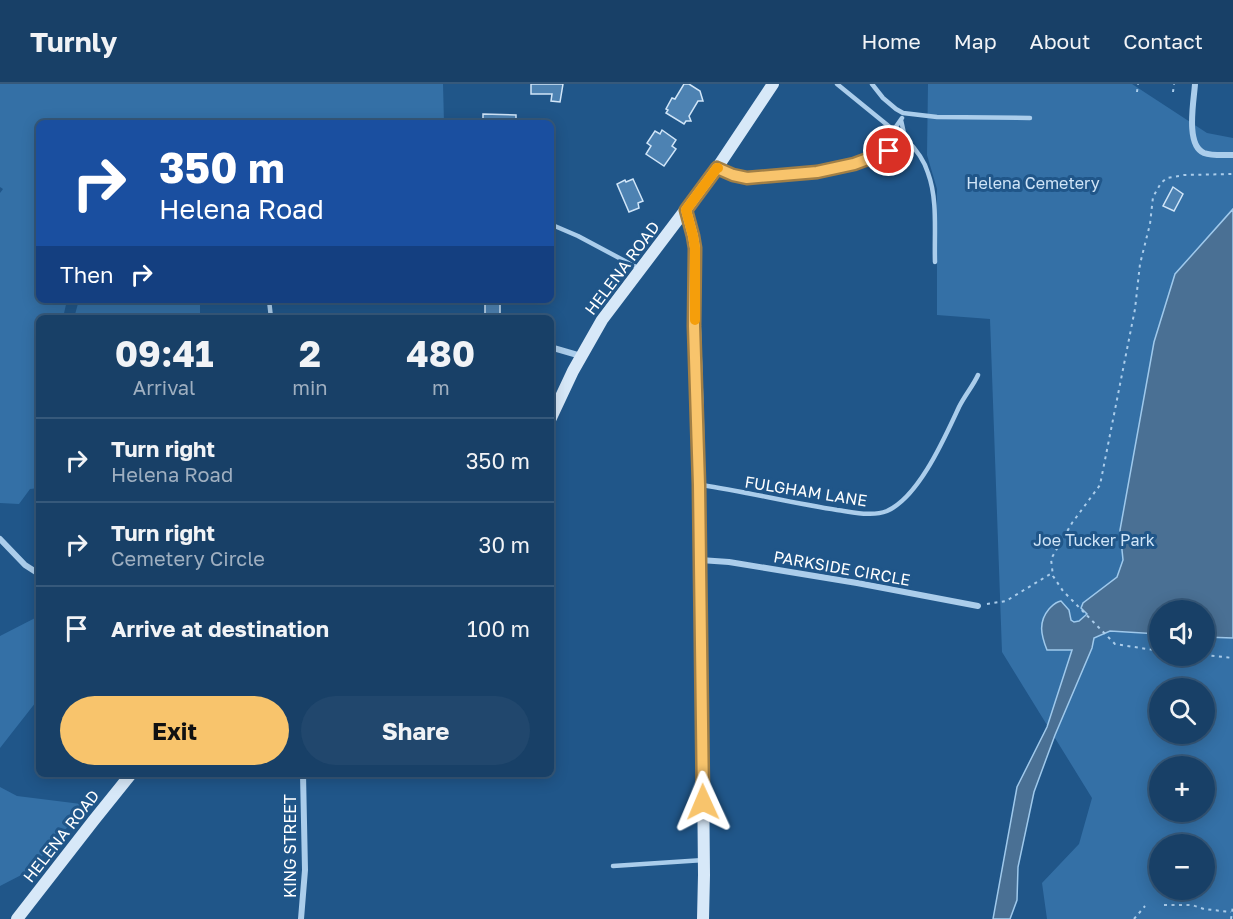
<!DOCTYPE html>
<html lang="en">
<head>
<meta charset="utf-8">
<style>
	body { margin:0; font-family:"Golos Text",sans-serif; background:#21476d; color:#f1f3f6; height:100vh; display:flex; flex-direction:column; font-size:22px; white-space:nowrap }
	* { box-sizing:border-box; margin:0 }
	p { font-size:20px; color:#9fafc0 }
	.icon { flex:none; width:33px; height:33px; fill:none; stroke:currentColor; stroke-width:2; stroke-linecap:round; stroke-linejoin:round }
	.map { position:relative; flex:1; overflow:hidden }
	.side { position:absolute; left:36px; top:231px; width:518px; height:462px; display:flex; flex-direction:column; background:#184067; border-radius:9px; box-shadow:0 3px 15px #0003,0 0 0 2px #36597b }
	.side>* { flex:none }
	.guide { position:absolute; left:36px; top:36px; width:518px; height:183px; border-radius:9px; box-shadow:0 3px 15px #0003,0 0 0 2px #36597b; background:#1a4fa0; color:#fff; overflow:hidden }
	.tools { position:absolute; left:1149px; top:516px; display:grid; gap:12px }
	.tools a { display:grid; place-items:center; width:66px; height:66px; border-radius:50%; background:#184067; box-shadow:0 3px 15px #0003,0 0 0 2px #36597b; font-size:30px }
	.pin { position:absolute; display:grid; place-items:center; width:51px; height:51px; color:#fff; margin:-26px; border:3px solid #fff; border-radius:50%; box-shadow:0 2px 6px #0007 }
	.me { position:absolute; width:66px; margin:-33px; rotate:359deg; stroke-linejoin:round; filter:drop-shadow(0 0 4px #0008) }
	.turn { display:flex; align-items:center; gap:21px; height:126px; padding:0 24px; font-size:27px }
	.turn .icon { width:78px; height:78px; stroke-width:2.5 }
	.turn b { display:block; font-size:42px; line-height:51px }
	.then { display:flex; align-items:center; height:57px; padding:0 24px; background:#0003; gap:12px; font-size:22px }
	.eta { display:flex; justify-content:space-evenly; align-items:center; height:102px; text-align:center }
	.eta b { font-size:36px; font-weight:700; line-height:42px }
	.action { display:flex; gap:12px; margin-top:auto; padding:12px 24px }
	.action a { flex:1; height:69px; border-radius:36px; background:#f8c46c; color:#111; font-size:24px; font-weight:700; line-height:69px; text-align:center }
	.action a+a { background:#21476d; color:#f1f3f6 }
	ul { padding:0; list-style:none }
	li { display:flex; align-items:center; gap:18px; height:84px; padding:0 24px; border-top:2px solid #36597b }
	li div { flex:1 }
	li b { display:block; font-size:22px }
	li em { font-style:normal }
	header { display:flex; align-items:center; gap:36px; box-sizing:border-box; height:84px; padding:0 30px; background:#184067; border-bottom:2px solid #36597b }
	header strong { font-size:28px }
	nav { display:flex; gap:33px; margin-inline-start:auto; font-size:21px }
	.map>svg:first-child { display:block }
</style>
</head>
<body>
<header>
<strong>Turnly</strong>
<nav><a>Home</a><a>Map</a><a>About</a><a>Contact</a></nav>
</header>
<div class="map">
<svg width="1233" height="835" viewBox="0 0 1233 835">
	<rect width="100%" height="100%" fill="#205689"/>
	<!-- green -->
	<path fill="#3470a6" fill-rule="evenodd" d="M 0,0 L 443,0 L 444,39 L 39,39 L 39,216 L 67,216 L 63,234 L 39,234 L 39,404 L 30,405 L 19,420 L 0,419 L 0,109 L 3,105 L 0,103 Z
		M 928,0 L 1132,0 L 1207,49 L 1233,54 L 1233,835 L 1047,835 L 1042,799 L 1079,760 L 1092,714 L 1002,568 L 990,235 L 937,231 L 937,105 L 927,71 ZM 1160,526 L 1204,526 L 1204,572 L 1160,572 ZM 1160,604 L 1204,604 L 1204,650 L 1160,650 ZM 1160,682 L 1204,682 L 1204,728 L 1160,728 ZM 1160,760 L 1204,760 L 1204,806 L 1160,806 Z
		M 79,216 L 200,216 L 200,234 L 74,234 Z
		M 39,532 L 39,617 L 36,618 L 0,664 L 0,552 Z
		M 0,703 L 17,712 L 81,720 L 71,739 L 29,787 L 0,802 Z"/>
	<!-- water -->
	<path fill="#4a7094" stroke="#9fc9ec" stroke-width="1.5" d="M 1233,125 L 1233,554 L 1205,553 L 1204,526 L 1160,526 L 1159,550 L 1110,547 L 1094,554 L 1092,564 L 1055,651 L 1034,708 L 1018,783 L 1017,816 L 1010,835 L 993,835 L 1017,703 L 1047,643 L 1072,566 L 1047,566 C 1041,551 1038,538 1049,525 C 1053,521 1055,518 1061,517 L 1069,526 L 1071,536 L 1074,538 L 1079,537 L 1087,530 L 1081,524 L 1083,519 L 1117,493 L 1123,476 L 1120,446 L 1154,258 L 1175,190 Z"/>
	<!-- building -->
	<path fill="#4d82b2" stroke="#d0e5f8" stroke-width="1.5" d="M 531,0 L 563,0 L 560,18 L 551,17 L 552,10 L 531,10 Z
		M 684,0 L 689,0 L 700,7 L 703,17 L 698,17 L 689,32 L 691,37 L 686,37 L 684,40 L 666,29 L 668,26 L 666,25 L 672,14 L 675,15 Z
		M 483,30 L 516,31 L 516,39 L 483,39 Z
		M 662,46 L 676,56 L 672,62 L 676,65 L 664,82 L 646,70 L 651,62 L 647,59 L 655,47 L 660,50 Z
		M 633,95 L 643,117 L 638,119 L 639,124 L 629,128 L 617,100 L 625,96 L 626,98 Z
		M 1173,103 L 1183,110 L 1174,127 L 1163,122 Z
		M 485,216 L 500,216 L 500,234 L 485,234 Z"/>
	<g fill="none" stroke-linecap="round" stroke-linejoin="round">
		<!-- path -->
		<path stroke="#abcdeb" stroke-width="2" stroke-dasharray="3 4.5" stroke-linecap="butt" d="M 1137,8 L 1138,0
			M 1173,8 L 1174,0
			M 987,520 L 1006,517 L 1052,489
			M 1160,567 L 1115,560 L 1063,507 L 1053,492 L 1051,475 L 1072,439 L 1100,401 L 1135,225 L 1140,180 L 1150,140 L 1153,113 L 1161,99 L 1167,94 L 1184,91 L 1233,90
			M 1204,571 L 1233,574
			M 1164,821 L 1192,821 L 1204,825 L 1231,828
			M 1134,835 L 1145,822
			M 1231,835 L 1233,822"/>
		<!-- lane -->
		<path stroke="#abcdeb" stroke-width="4.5" d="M 837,0 L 891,44 L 895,44 L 902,34
			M 872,0 L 883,14 L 896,25 L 903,29 L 937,33 L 1030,34
			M 905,54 C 915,64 924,75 928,89 C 938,116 934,149 935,178
			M 720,85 C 728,89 736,93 746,94 C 758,95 771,93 783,92 C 820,88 878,83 905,54 L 901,36
			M 550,140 L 578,152 L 638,184
			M 269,216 L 271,234
			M 702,401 C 747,408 792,419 837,426 C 853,428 872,433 887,427 C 919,413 945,353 959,323 C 965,311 973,302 978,291
			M 613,782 L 704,776"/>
		<!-- street -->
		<path stroke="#abcdeb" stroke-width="6" d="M 1195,0 C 1194,16 1185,61 1204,69 C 1212,72 1224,71 1233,71
			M 550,263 L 581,272
			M 0,455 L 25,481 L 39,490
			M 700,476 L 729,478 L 857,499 L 978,522
			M 301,835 L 305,786 L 303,690"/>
		<!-- secondary -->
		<path stroke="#d7e8f8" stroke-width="12" d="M 686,126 L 695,164 L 695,242 L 698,334 L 702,579 L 704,791 L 703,835
			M 550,336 L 573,287 L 602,236 L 717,84 L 773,0
			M 17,835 L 94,736 L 131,690"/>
	</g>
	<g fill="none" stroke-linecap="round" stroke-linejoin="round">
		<!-- route casing -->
		<g stroke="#a17f46" stroke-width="15">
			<path id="route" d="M 703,718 L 699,401 L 694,242 L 695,164 L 693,152 L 686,126 L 717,84 L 733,91 L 747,94 L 817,88 L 854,80 L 889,67"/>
		</g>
		<!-- route -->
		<use href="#route" stroke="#f8c46c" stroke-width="10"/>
		<!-- slow -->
		<path stroke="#f59e0b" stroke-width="10" d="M 695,236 L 695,164 L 693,152 L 686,126 L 717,84 L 718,84"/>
	</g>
	<g text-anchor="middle" stroke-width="6" stroke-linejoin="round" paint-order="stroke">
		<!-- park labels -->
		<g font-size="16" fill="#d0e5f8" stroke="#205689">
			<text x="1033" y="105">Helena Cemetery</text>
			<text x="1094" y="462">Joe Tucker Park</text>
		</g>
		<!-- street labels -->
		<g font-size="16" fill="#fff" stroke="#205689">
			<text transform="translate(622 184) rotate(-53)" y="6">HELENA ROAD</text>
			<text transform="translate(806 407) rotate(9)" y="6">FULGHAM LANE</text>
			<text transform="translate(842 484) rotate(10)" y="6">PARKSIDE CIRCLE</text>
			<text transform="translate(61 752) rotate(-52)" y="6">HELENA ROAD</text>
			<text transform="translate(290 762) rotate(-90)" y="6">KING STREET</text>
		</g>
	</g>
</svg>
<div class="tools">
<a><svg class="icon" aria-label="sound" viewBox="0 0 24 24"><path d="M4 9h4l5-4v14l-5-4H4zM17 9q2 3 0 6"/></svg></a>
<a><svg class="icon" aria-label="search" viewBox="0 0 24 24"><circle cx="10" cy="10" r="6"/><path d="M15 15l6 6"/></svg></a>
<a>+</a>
<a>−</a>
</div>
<div class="pin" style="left:889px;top:67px;background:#d93025"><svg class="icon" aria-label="arrive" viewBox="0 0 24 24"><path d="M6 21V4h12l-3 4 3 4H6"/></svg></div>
<svg class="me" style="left:703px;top:718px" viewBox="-20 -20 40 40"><path d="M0-17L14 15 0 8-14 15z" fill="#f8c46c" stroke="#fff" stroke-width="4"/></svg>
<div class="guide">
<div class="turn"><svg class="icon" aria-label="right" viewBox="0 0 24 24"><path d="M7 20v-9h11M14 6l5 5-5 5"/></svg><div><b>350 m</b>Helena Road</div></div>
<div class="then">Then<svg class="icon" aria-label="right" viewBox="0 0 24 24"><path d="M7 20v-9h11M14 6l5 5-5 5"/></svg></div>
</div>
<section class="side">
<div class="eta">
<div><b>09:41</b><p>Arrival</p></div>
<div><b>2</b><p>min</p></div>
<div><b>480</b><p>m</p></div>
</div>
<ul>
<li><svg class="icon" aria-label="right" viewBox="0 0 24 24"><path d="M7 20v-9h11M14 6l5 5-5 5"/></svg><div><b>Turn right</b><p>Helena Road</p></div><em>350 m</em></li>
<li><svg class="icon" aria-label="right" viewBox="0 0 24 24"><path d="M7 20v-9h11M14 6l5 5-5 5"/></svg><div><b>Turn right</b><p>Cemetery Circle</p></div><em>30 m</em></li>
<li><svg class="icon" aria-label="arrive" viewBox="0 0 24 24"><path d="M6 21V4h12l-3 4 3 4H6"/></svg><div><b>Arrive at destination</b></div><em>100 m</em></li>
</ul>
<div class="action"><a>Exit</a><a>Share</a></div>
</section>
</div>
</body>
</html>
